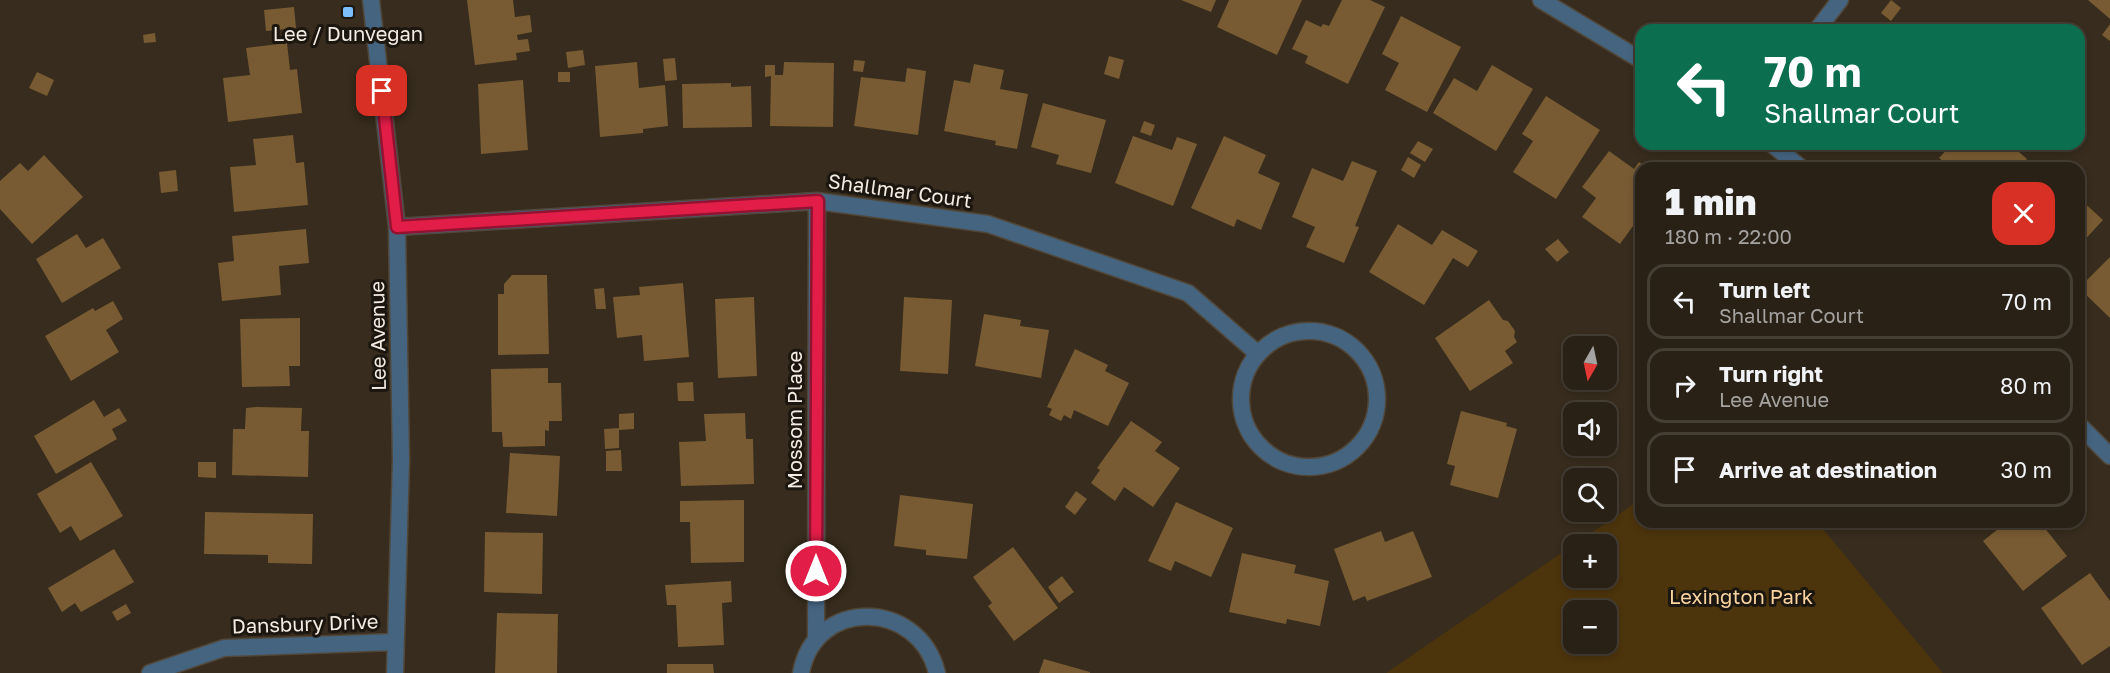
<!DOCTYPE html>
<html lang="en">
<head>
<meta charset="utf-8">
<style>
	body { margin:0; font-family:"Golos Text",sans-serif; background:#31291f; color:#f1f3f6; height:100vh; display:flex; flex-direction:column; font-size:22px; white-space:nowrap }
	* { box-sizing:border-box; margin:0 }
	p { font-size:20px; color:#a5a3a1 }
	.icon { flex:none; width:33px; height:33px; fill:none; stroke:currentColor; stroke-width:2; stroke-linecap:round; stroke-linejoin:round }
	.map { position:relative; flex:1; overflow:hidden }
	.side { position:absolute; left:1635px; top:162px; width:450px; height:366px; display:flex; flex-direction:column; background:#292116; border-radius:18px; box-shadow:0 3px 9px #0003,0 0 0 2px #453e35 }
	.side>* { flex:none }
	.banner { position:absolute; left:1635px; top:24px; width:450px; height:126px; border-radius:18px; box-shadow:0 3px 9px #0003,0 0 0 2px #453e35; background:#0b6e4f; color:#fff; overflow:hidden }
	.needle { width:39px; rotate:189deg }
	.controls { position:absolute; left:1563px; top:336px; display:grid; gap:12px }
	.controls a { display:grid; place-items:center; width:54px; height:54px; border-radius:12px; background:#292116; box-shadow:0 3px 9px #0003,0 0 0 2px #453e35; font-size:30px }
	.pin { position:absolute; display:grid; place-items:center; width:51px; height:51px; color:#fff; margin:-26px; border-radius:12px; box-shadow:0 3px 9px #0006 }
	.me { position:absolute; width:66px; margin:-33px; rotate:0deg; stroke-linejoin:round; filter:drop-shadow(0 0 4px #0008) }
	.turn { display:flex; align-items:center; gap:21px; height:126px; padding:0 30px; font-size:27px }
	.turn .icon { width:78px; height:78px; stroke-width:2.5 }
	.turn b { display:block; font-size:42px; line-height:51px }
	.round { display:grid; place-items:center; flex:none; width:63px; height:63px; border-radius:18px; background:#31291f }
	.head { display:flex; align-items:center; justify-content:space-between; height:102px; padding:0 30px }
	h1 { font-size:36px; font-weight:800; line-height:45px }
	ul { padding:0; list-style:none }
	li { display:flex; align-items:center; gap:18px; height:75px; margin:0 12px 9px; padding:0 18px; border:3px solid #453e35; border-radius:18px }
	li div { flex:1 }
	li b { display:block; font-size:22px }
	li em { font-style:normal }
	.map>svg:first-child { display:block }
</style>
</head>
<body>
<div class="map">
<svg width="2110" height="673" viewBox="0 0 2110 673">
	<rect width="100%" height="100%" fill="#372c1d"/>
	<!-- green -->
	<path fill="#4c340c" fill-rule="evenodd" d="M 1641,499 L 1641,522 L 1817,522 L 1943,673 L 1386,673 L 1573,545 L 1574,578 L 1606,578 L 1606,544 L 1575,544 ZM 1574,610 L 1606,610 L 1606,644 L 1574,644 Z"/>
	<!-- building -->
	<path fill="#785b32" d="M 467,0 L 513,0 L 515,17 L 530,15 L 532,32 L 517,35 L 518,40 L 528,39 L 530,51 L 516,53 L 517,60 L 475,65 Z
		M 1181,0 L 1216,0 L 1211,12 Z
		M 1229,0 L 1302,0 L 1277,55 L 1217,27 Z
		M 1342,0 L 1370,0 L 1385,7 L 1348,84 L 1305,63 L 1308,56 L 1292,49 L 1306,20 L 1321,27 L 1323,24 L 1329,26 Z
		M 1891,0 L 1901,8 L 1891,21 L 1881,13 Z
		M 2088,0 L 2110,0 L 2110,19 Z
		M 294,7 L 296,28 L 266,31 L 264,10 Z
		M 1401,16 L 1461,47 L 1427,112 L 1385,90 L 1399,63 L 1382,54 Z
		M 2110,24 L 2110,41 L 2102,35 Z
		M 155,33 L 156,42 L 144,43 L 143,35 Z
		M 287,43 L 290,70 L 297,69 L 302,113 L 228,122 L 223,78 L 250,75 L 246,48 Z
		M 583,50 L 585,65 L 568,68 L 566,52 Z
		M 1109,56 L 1124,60 L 1119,79 L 1104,74 Z
		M 675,58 L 677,80 L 665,81 L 663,59 Z
		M 854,60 L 865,61 L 863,72 L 853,71 Z
		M 637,62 L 639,88 L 665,85 L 668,126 L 643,129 L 643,133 L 600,137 L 595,66 Z
		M 784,62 L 834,63 L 833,127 L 770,126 L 771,76 L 765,77 L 765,65 L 775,65 L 775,75 L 783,75 Z
		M 974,64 L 1004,70 L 1000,89 L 1028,94 L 1017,149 L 995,145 L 996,141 L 944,131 L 954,80 L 970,83 Z
		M 1492,65 L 1533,89 L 1496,151 L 1433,113 L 1454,78 L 1477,91 Z
		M 907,68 L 926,71 L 918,135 L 854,126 L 861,77 L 905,82 Z
		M 37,72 L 54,80 L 47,96 L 29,88 Z
		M 558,72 L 570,72 L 570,82 L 558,82 Z
		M 523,80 L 528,150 L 481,154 L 478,84 Z
		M 731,83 L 731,87 L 751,86 L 752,127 L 683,128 L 682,84 Z
		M 1546,96 L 1600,130 L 1556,199 L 1513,172 L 1533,141 L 1522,134 Z
		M 1043,103 L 1106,120 L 1091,173 L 1056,164 L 1059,155 L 1031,147 Z
		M 1144,121 L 1155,125 L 1151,136 L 1140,132 Z
		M 293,135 L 296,163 L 304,162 L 308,205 L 234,212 L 230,167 L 256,165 L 253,139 Z
		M 1133,136 L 1172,150 L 1177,137 L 1197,144 L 1173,206 L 1115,183 Z
		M 1224,136 L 1266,155 L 1258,173 L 1280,183 L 1261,230 L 1237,219 L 1234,227 L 1191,208 Z
		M 1418,141 L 1433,149 L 1425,162 L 1410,153 Z
		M 1952,144 L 2010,144 L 2027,159 L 2019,168 L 1951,168 L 1939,158 Z
		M 1609,151 L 1634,169 L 1639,162 L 1647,168 L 1641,168 L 1641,215 L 1620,244 L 1582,217 L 1596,198 L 1582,187 Z
		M 44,155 L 83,197 L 32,244 L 0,209 L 0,181 L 20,163 L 28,171 Z
		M 1408,157 L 1421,165 L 1414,178 L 1401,170 Z
		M 1352,161 L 1377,171 L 1355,226 L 1359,227 L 1344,263 L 1306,247 L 1315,227 L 1292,217 L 1312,168 L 1343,181 Z
		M 176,170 L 178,191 L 161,193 L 159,172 Z
		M 2079,198 L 2103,220 L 2079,246 Z
		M 1398,224 L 1432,245 L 1442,230 L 1478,251 L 1468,267 L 1453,258 L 1424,305 L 1369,272 Z
		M 306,229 L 309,263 L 279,266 L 281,295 L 222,301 L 218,263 L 234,261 L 232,236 Z
		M 77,234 L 86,248 L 103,238 L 121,268 L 62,303 L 36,259 Z
		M 1558,239 L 1569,252 L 1557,262 L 1545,249 Z
		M 2110,257 L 2110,318 L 2079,288 Z
		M 512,275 L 547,275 L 549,354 L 498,355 L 498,294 L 504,294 L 504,284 Z
		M 683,283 L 689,357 L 644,361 L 642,335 L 617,338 L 613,297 L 640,295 L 639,287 Z
		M 604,288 L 606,309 L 596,309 L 594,289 Z
		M 754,297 L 757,376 L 718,378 L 715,299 Z
		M 904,297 L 952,300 L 948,374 L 900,371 Z
		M 1489,300 L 1503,320 L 1508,321 L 1515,331 L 1514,337 L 1517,342 L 1505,351 L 1513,363 L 1470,391 L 1435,338 Z
		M 113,301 L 123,319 L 106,330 L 119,352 L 71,381 L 45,336 L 93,308 L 95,311 Z
		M 984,314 L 1021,320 L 1020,326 L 1049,330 L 1041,378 L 975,366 Z
		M 300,318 L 300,366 L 289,366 L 290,386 L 242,387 L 240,319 Z
		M 1075,349 L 1108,365 L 1105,371 L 1129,383 L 1108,426 L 1074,410 L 1071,419 L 1064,415 L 1061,421 L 1049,415 L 1052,409 L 1047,407 Z
		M 548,368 L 548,383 L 561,383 L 562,421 L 549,421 L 549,431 L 545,430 L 545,446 L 503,447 L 502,432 L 492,432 L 491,369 Z
		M 693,382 L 694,401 L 678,401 L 677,383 Z
		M 94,400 L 104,417 L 119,408 L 127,421 L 112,429 L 117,439 L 56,474 L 34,436 Z
		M 1636,406 L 1641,406 L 1641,420 L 1637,420 Z
		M 257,407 L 302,408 L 301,431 L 309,431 L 308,477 L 232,475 L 233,429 L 245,429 L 246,408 Z
		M 1461,411 L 1507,423 L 1506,426 L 1517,429 L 1498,498 L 1450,485 L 1455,466 L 1447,464 Z
		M 634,413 L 634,429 L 619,430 L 619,414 Z
		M 745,413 L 746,439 L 753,439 L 754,484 L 681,486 L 679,442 L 706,441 L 704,414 Z
		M 1131,421 L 1162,442 L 1155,451 L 1180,468 L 1153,507 L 1124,487 L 1115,501 L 1091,483 L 1100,470 L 1097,468 Z
		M 619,428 L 619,448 L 605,449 L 604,429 Z
		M 621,450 L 622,471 L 606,471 L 606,451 Z
		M 510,453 L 560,456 L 557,516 L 506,513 Z
		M 91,462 L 123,516 L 80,541 L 71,526 L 60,533 L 37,494 Z
		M 198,462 L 216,462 L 216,478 L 198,477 Z
		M 1076,491 L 1087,499 L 1075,515 L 1065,507 Z
		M 900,495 L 973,504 L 967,559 L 926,555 L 926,550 L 894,546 Z
		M 744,500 L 744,562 L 691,563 L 690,522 L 680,522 L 680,501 Z
		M 1176,502 L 1233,528 L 1211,577 L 1175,561 L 1171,571 L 1148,561 Z
		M 205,512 L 313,514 L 312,564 L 268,563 L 268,555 L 204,554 Z
		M 2007,522 L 2040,522 L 2067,556 L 2023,591 L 1983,541 Z
		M 1381,531 L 1385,542 L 1413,531 L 1432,577 L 1367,601 L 1365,596 L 1353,601 L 1334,549 Z
		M 485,532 L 543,533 L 542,594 L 484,592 Z
		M 1013,547 L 1058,608 L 1014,641 L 988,606 L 992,603 L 973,577 Z
		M 114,549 L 134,582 L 81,612 L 75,603 L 62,612 L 48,588 Z
		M 1242,553 L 1296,565 L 1294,573 L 1329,581 L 1320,626 L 1287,619 L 1286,624 L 1229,612 Z
		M 2090,573 L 2110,601 L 2110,646 L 2082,665 L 2041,608 Z
		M 1062,576 L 1074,592 L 1059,603 L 1048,587 Z
		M 731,581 L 732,602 L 722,603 L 724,645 L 678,647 L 676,605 L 667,605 L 665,585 Z
		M 126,604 L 131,613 L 117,621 L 112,612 Z
		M 497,613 L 558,614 L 557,673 L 495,673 Z
		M 1044,659 L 1090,672 L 1090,673 L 1039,673 Z
		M 667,664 L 713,664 L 714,673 L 667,673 Z"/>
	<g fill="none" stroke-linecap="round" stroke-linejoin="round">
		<!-- minor casing -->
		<g stroke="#514739" stroke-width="19">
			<path id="minor" d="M 371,0 L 397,227 L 401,460 L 395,673
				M 1541,0 L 1641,60
				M 1817,30 L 1840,0
				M 1772,144 L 1801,168
				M 397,227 L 817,201 L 988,224 L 1188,293 L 1257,353
				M1241 399a68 68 0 1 1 136 0a68 68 0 1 1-136 0Z
				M 2079,425 L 2110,456
				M 816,640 L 817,201
				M 150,673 L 224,648 L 395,642
				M 801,673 C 815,597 919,599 937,673"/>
		</g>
		<!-- minor -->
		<use href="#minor" stroke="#456480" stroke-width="16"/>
	</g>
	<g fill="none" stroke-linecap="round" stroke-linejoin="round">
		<!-- route casing -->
		<g stroke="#92132f" stroke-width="15">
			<path id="route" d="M 382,91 L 397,227 L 818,201 L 816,571"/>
		</g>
		<!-- route -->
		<use href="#route" stroke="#e11d48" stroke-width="10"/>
	</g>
	<!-- markers -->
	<rect fill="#7cbef9" stroke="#1b160f" stroke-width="2" x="342" y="6" width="12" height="12" rx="3"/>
	<g text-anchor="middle" stroke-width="6" stroke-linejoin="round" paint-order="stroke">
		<!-- poi labels -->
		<g font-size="20" fill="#f4ece3" stroke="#1b160f">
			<text x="348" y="41">Lee / Dunvegan</text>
		</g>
		<!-- street labels -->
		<g font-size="20" fill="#f4ece3" stroke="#1b160f">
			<text transform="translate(900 191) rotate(8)" y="7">Shallmar Court</text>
			<text transform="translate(378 336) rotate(-91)" y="7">Lee Avenue</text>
			<text transform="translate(795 420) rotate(-90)" y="7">Mossom Place</text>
			<text transform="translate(305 624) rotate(-2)" y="7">Dansbury Drive</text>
		</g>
		<!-- park labels -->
		<g font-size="20" fill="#f9d3a0" stroke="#1b160f">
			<text x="1741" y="604">Lexington Park</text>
		</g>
	</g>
</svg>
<div class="controls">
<a><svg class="needle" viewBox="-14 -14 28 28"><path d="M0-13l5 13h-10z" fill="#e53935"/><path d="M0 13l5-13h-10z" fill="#a5a3a1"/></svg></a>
<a><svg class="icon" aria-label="sound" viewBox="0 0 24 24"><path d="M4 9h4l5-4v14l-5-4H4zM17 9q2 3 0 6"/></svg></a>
<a><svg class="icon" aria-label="search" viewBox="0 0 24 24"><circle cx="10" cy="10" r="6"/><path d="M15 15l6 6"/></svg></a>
<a>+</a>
<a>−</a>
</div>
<div class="pin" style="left:382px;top:91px;background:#d93025"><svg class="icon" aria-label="arrive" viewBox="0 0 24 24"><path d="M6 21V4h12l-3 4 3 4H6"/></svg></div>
<svg class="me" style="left:816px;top:571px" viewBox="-20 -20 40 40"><circle r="17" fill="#e11d48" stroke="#fff" stroke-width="3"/><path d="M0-11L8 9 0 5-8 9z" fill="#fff"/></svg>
<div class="banner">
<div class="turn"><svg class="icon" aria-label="left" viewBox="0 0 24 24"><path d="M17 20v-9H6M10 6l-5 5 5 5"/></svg><div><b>70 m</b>Shallmar Court</div></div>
</div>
<section class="side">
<div class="head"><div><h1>1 min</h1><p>180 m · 22:00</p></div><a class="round" style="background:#d93025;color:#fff"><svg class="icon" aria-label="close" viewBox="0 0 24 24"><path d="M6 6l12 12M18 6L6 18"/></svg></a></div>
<ul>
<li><svg class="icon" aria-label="left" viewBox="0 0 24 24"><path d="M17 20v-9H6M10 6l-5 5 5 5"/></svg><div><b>Turn left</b><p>Shallmar Court</p></div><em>70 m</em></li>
<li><svg class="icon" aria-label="right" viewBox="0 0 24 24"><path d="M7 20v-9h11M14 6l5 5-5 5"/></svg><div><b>Turn right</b><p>Lee Avenue</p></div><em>80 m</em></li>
<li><svg class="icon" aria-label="arrive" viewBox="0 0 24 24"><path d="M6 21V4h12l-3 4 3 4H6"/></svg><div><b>Arrive at destination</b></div><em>30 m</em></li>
</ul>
</section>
</div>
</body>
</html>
